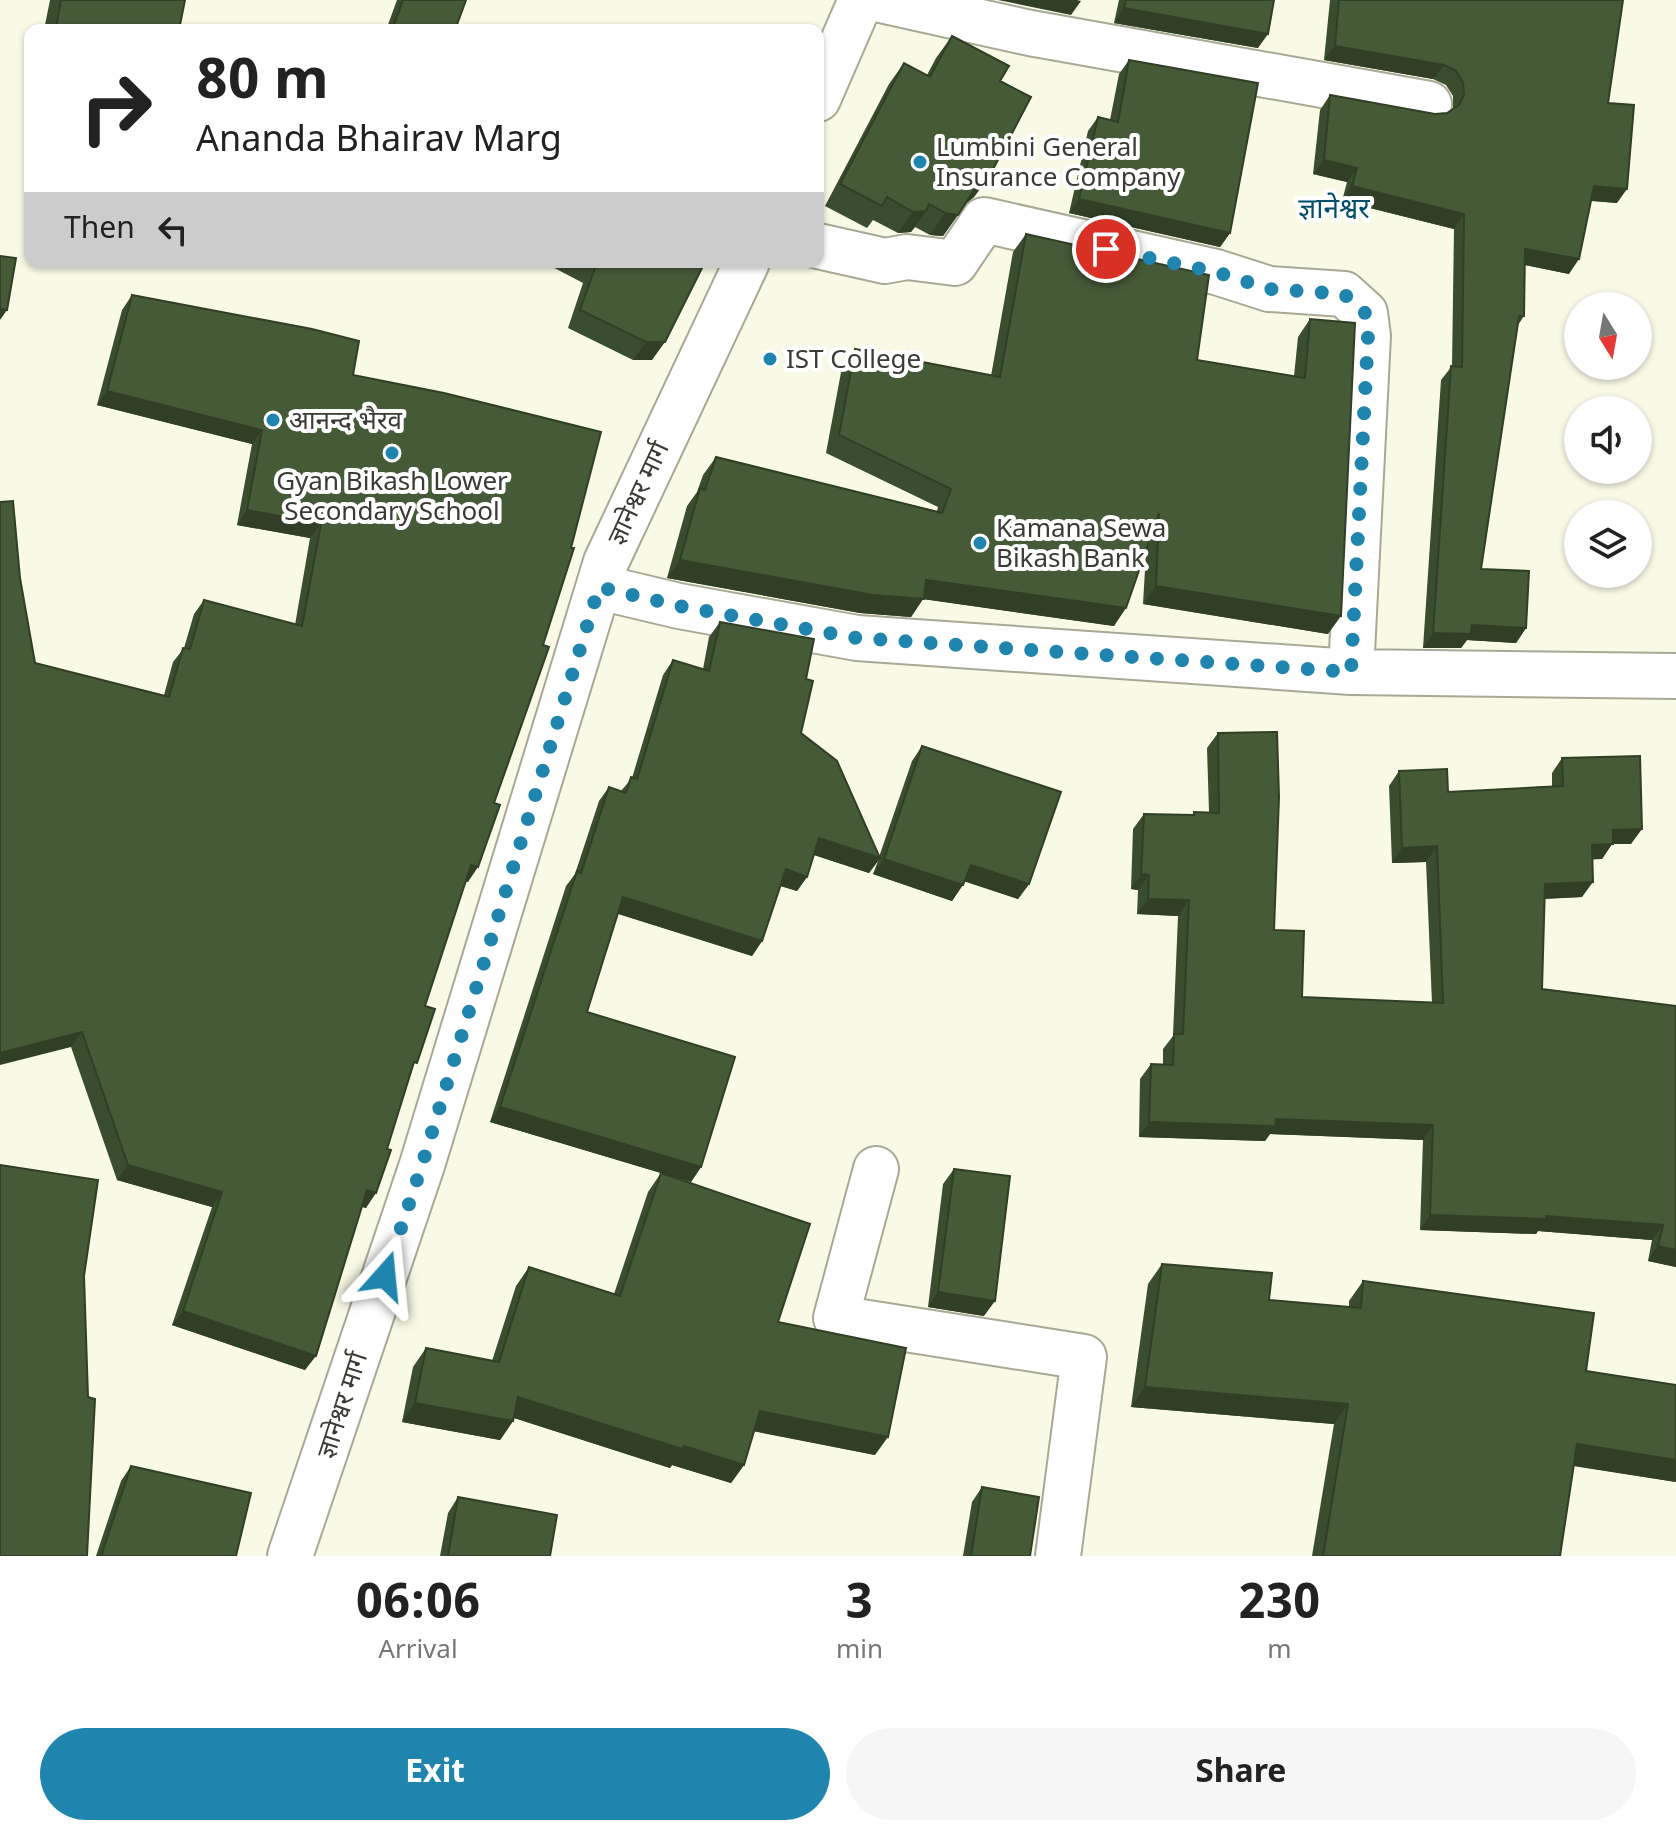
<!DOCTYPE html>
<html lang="en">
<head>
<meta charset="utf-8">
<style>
	body { margin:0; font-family:Georgia,"Noto Sans Devanagari",serif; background:#f6f6f6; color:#222; height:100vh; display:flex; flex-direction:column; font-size:30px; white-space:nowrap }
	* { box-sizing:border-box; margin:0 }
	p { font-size:26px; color:#767676 }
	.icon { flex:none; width:44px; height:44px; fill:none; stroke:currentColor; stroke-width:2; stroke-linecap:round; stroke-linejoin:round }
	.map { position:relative; height:1556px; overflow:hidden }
	.drawer { display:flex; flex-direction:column; background:#fff; flex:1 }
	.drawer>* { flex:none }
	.hud { position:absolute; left:24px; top:24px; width:800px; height:244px; border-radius:16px; box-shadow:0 2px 6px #0004; background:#fff; color:#222; overflow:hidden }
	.needle { width:52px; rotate:169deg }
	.controls { position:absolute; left:1564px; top:292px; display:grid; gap:16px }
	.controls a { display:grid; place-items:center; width:88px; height:88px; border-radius:50%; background:#fff; box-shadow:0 2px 6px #0004; font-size:40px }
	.pin { position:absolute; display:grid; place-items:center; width:68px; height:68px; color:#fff; margin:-34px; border:4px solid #fff; border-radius:50%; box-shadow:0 2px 8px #0007 }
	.me { position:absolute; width:88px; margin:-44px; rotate:18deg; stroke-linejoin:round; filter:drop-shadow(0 0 6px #0008) }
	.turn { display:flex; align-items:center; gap:28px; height:168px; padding:0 40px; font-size:36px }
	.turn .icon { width:104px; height:104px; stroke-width:2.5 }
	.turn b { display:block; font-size:56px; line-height:68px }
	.then { display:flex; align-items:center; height:76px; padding:0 40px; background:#0003; gap:16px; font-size:30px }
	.eta { display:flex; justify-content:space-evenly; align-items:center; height:136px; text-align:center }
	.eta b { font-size:48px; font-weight:700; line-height:56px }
	.cta { display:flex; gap:16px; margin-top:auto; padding:16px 40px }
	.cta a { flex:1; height:92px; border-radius:48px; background:#1f85af; color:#fff; font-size:32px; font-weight:700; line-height:92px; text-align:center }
	.cta a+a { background:#f6f6f6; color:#222 }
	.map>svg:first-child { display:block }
</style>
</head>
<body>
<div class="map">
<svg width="1676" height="1556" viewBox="0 0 1676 1556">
	<rect width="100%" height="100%" fill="#f9fae5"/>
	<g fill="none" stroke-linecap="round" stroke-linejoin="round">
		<!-- minor casing -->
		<g stroke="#a8a995" stroke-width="48">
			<path id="minor" d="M 881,0 L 1030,33 L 1429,104
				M 818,246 L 885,261 L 907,257 L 955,263 L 984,220 L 1216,272 L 1269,289 L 1344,294 L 1365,313 L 1368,336 L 1351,672
				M 599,587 L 679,606 L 857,638 L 1351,672 L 1676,676
				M 876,1169 L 836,1318 L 1084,1357 L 1058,1556"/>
		</g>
		<!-- secondary casing -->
		<g stroke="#a8a995" stroke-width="48">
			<path id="secondary" d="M 818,99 L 861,0
				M 290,1556 L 422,1165 L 606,562 L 747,262"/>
		</g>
		<!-- minor -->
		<use href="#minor" stroke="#fff" stroke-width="44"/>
		<!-- secondary -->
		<use href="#secondary" stroke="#fff" stroke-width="44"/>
	</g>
	<!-- wall -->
	<path fill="#3b4d2f" d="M 50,0 L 185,0 L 179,30 L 44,30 Z
		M 397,0 L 466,0 L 455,30 L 386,30 Z
		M 1119,0 L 1274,0 L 1258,48 L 1114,23 Z
		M 1330,0 L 1623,0 L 1608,103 L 1617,203 L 1591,201 L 1569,274 L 1525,265 L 1524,316 L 1518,325 L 1481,569 L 1526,628 L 1516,643 L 1467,640 L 1461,648 L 1423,648 L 1441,380 L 1452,366 L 1454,229 L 1342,201 L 1347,182 L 1313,174 L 1320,110 L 1330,95 L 1435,114 L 1447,113 L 1453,109 L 1453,96 L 1446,85 L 1433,79 L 1324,60 Z
		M 952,36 L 1000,81 L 990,175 L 974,197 L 964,205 L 943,236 L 930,235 L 915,227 L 911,232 L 898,233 L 873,220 L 867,228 L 825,206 L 889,84 L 904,63 L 927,75 L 936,58 Z
		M 1129,60 L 1230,233 L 1220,247 L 1069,213 L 1088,131 L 1098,117 L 1110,120 L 1119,74 Z
		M 1026,234 L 1197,360 L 1294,376 L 1298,337 L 1310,319 L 1328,634 L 1143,604 L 1146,552 L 1114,626 L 923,599 L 911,617 L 860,613 L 667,578 L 687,506 L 697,492 L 703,475 L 716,457 L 937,511 L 938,507 L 826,453 L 842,367 L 855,349 L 991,376 L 1013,252 Z
		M 543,262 L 705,262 L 652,360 L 633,360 L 568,328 L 583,283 Z
		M 132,295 L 353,375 L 543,645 L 494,803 L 468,882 L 466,881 L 425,1006 L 412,1071 L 366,1208 L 362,1207 L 305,1370 L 172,1325 L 212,1207 L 117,1180 L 71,1047 L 20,578 L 35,663 L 164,695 L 173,662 L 184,648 L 194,614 L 204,600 L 295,625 L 310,538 L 237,525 L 252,444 L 97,405 L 122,310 Z
		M 720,622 L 806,679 L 801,733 L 879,857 L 912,761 L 922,746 L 1029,884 L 1018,899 L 965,881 L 952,901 L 873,874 L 878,861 L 869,873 L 814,855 L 807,877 L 797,891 L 780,886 L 762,941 L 752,956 L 618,914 L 587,1012 L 701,1167 L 691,1182 L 490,1122 L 566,886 L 575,874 L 599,801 L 609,787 L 621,791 L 632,778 L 663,675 L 673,660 L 703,669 L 709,637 Z
		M 1218,733 L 1274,930 L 1302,997 L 1432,1003 L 1426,862 L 1392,863 L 1389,786 L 1399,771 L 1448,792 L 1552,786 L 1552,773 L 1562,758 L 1631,844 L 1612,844 L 1602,859 L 1592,859 L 1582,897 L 1545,899 L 1542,989 L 1676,1006 L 1676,1267 L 1648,1261 L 1652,1240 L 1538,1231 L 1536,1234 L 1420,1230 L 1423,1140 L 1270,1134 L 1265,1141 L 1139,1137 L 1140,1079 L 1151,1064 L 1163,1064 L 1163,1049 L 1173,1036 L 1178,916 L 1137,914 L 1138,890 L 1131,889 L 1133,829 L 1144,814 L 1192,815 L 1194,812 L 1209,812 L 1207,748 Z
		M 954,1169 L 984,1316 L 928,1307 L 943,1184 Z
		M 661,1173 L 778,1322 L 875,1455 L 754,1431 L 744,1465 L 731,1483 L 672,1465 L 670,1468 L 514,1418 L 513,1421 L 500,1440 L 402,1422 L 413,1367 L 426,1348 L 492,1361 L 516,1286 L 529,1267 L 614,1294 L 648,1192 Z
		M 1162,1264 L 1269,1300 L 1349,1307 L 1349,1301 L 1363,1281 L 1586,1371 L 1676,1385 L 1676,1482 L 1573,1466 L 1560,1556 L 1312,1556 L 1334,1424 L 1131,1407 L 1148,1284 Z
		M 131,1466 L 236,1556 L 96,1556 L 121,1481 Z
		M 982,1487 L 1030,1556 L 963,1556 L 972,1502 Z
		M 458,1497 L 550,1556 L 440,1556 L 448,1513 Z"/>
	<!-- shaded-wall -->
	<path fill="#303f26" d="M 998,0 L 1077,0 L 1081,1 L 1071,15 Z
		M 1124,8 L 1268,34 L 1258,48 L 1114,23 Z
		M 1335,46 L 1444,65 L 1433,79 L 1324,60 Z
		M 1324,160 L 1357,168 L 1347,182 L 1313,174 Z
		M 990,175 L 974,197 L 963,206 L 978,184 Z
		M 1352,186 L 1464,214 L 1454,229 L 1342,201 Z
		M 1594,186 L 1627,189 L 1617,203 L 1583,200 Z
		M 1079,199 L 1230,233 L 1220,247 L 1069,213 Z
		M 926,211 L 911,232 L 898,233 L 913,212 Z
		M 945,213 L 958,215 L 943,236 L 930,235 Z
		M 1525,249 L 1579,259 L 1569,274 L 1515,263 Z
		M 0,309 L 7,310 L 0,320 Z
		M 646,342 L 665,342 L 652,360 L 633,360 Z
		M 107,391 L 262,430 L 252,444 L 97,405 Z
		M 247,510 L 321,524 L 310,538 L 237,525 Z
		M 680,560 L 926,580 L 1126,608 L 1114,626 L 923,599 L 911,617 L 860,613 L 667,578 Z
		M 1156,586 L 1341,616 L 1328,634 L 1143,604 Z
		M 1472,625 L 1526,628 L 1516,643 L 1467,640 L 1461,648 L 1423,648 L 1433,633 Z
		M 1642,829 L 1631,844 L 1612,844 L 1602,859 L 1582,860 L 1592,845 L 1613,830 Z
		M 819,838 L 880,858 L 869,873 L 808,853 Z
		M 1437,846 L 1426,862 L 1392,863 L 1402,848 Z
		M 884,859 L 963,885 L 952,901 L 873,874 Z
		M 471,865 L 478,867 L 468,882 L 461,880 Z
		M 971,865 L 1029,884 L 1018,899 L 960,880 Z
		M 786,869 L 807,877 L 797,891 L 775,884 Z
		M 1141,874 L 1149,875 L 1138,890 L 1131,889 Z
		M 1593,882 L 1582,897 L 1535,899 L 1545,884 Z
		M 623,897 L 762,941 L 752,956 L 613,912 Z
		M 1148,899 L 1189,900 L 1178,916 L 1137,914 Z
		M 82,1032 L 71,1047 L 0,1065 L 0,1053 Z
		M 500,1107 L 701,1167 L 691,1182 L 490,1122 Z
		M 1276,1119 L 1433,1125 L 1423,1140 L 1270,1134 L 1265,1141 L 1139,1137 L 1149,1122 Z
		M 128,1165 L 222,1192 L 212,1207 L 117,1180 Z
		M 367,1190 L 376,1193 L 366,1208 L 357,1205 Z
		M 1430,1215 L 1546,1216 L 1663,1225 L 1652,1240 L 1538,1231 L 1536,1234 L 1420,1230 Z
		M 1658,1246 L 1676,1250 L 1676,1267 L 1648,1261 Z
		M 938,1292 L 995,1301 L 984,1316 L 928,1307 Z
		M 183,1311 L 316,1356 L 305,1370 L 172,1325 Z
		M 1145,1387 L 1348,1404 L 1334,1424 L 1131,1407 Z
		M 518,1397 L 684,1446 L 744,1465 L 731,1483 L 672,1465 L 670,1468 L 505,1415 Z
		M 415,1403 L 513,1421 L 500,1440 L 402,1422 Z
		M 760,1411 L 888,1437 L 875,1455 L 747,1430 Z
		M 1577,1444 L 1676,1460 L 1676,1482 L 1563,1464 Z"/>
	<!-- building -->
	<path fill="#455a37" stroke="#303f26" stroke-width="2" d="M 61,0 L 185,0 L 179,30 L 64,30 L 56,28 Z
		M 403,0 L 466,0 L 455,30 L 392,30 Z
		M 1126,0 L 1274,0 L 1268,34 L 1124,8 Z
		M 1339,0 L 1623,0 L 1608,103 L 1634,105 L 1627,189 L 1594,186 L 1579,259 L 1525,249 L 1524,316 L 1519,316 L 1481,569 L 1529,571 L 1526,628 L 1472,625 L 1471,634 L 1433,633 L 1451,366 L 1462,367 L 1464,214 L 1352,186 L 1357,168 L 1324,160 L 1330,95 L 1435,114 L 1447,113 L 1459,105 L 1464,95 L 1463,82 L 1456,71 L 1444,65 L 1335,46 Z
		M 952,36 L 1009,66 L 1000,81 L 1031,97 L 990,175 L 978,184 L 958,215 L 945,213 L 929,204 L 926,211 L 913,212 L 887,197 L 882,206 L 840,184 L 904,63 L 930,77 Z
		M 1129,60 L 1258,83 L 1230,233 L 1079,199 L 1098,117 L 1118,122 Z
		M 1026,234 L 1209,275 L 1197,360 L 1305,378 L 1310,319 L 1355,323 L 1341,616 L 1156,586 L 1159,513 L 1126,608 L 926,580 L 924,599 L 873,595 L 680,560 L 700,488 L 705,490 L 716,457 L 942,513 L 951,489 L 839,435 L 855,349 L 1000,377 Z
		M 0,256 L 16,258 L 7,310 L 0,309 Z
		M 590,262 L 705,262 L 665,342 L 646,342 L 580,310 L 596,265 Z
		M 132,295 L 312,329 L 359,341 L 353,375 L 444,393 L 601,432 L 571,548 L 574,548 L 543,645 L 549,647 L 494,803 L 500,805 L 478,867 L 471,865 L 425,1006 L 435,1009 L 417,1063 L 414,1062 L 387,1149 L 391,1150 L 376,1193 L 367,1190 L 316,1356 L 183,1311 L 222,1192 L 128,1165 L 82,1032 L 0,1053 L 0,502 L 13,501 L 20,578 L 35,663 L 169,697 L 183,648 L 190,649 L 204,600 L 302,626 L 321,524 L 247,510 L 262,430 L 107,391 Z
		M 720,622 L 814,639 L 806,679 L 813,681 L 801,733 L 837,761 L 880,858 L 819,838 L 807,877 L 786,869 L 762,941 L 623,897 L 587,1012 L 735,1057 L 701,1167 L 500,1107 L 577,871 L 581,873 L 609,787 L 626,793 L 631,777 L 637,779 L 673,660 L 709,671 Z
		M 1277,732 L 1279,797 L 1274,930 L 1304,931 L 1302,997 L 1443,1003 L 1437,846 L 1402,848 L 1399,771 L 1447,769 L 1448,792 L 1563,786 L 1562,758 L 1640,756 L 1642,829 L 1613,830 L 1613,844 L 1592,845 L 1593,882 L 1545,884 L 1542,989 L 1676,1006 L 1676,1250 L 1658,1246 L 1663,1225 L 1546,1216 L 1546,1219 L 1430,1215 L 1433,1125 L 1276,1119 L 1275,1126 L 1149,1122 L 1151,1064 L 1173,1065 L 1174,1034 L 1183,1034 L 1189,900 L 1148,899 L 1149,875 L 1141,874 L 1144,814 L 1194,815 L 1194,812 L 1219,813 L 1218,733 Z
		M 922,746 L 1061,792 L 1029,884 L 971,865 L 963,885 L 884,859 Z
		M 0,1165 L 98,1180 L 84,1276 L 88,1397 L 95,1399 L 87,1556 L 0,1556 Z
		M 954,1169 L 1010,1176 L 995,1301 L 938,1292 Z
		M 661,1173 L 810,1224 L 778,1322 L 906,1348 L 888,1437 L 760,1411 L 744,1465 L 684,1446 L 682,1449 L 518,1397 L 513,1421 L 415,1403 L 426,1348 L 499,1362 L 529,1267 L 620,1296 Z
		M 1162,1264 L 1272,1273 L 1269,1300 L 1361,1308 L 1363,1281 L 1594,1313 L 1586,1371 L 1676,1385 L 1676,1460 L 1577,1444 L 1560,1556 L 1323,1556 L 1348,1404 L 1145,1387 Z
		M 131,1466 L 251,1493 L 236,1556 L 101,1556 Z
		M 982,1487 L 1039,1497 L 1030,1556 L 971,1556 Z
		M 458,1497 L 557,1515 L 550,1556 L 448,1556 Z"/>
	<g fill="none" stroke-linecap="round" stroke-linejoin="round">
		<!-- route -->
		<path stroke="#1f85af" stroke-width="14" stroke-dasharray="0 25.2" d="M 385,1276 L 422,1165 L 599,587 L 679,606 L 857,638 L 1351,672 L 1368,336 L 1365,313 L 1344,294 L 1269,289 L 1216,272 L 1106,249"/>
	</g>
	<!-- markers -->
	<g fill="#1f85af" stroke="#fff" stroke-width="3">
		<circle cx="920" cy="162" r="8"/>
		<circle cx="770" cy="359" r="8"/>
		<circle cx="273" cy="420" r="8"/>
		<circle cx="392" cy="453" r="8"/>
		<circle cx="980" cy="543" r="8"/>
	</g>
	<g text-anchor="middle" stroke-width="8" stroke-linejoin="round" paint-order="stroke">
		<!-- poi labels -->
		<g font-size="26" fill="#3a3b32" stroke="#fff" text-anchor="start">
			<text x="936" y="156">Lumbini General<tspan x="936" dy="30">Insurance Company</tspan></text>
			<text x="786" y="368">IST College</text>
			<text x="289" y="429">आनन्द भैरव</text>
			<text x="392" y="490" text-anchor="middle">Gyan Bikash Lower<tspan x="392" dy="30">Secondary School</tspan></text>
			<text x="996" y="537">Kamana Sewa<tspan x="996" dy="30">Bikash Bank</tspan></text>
		</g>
		<!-- street labels -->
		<g font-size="26" fill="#3a3b32" stroke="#fff">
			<text transform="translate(638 493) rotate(-65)" y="9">ज्ञानेश्वर मार्ग</text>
			<text transform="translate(342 1405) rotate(-72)" y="9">ज्ञानेश्वर मार्ग</text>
		</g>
		<!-- neighbourhood labels -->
		<g font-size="28" fill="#004e6a" stroke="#fff">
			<text x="1334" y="218">ज्ञानेश्वर</text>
		</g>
	</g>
</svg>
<div class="controls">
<a><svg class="needle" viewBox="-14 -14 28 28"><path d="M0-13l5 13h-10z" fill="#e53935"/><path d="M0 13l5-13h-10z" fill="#767676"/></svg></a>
<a><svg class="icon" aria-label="sound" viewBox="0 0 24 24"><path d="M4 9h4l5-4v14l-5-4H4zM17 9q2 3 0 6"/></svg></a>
<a><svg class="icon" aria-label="layers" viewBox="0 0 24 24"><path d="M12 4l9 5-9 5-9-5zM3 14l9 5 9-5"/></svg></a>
</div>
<div class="pin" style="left:1106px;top:249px;background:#d93025"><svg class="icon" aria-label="arrive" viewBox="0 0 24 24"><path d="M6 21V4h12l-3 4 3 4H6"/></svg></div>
<svg class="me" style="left:385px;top:1276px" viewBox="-20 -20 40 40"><path d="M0-17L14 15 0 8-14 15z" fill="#1f85af" stroke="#fff" stroke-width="4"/></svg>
<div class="hud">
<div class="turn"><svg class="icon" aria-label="right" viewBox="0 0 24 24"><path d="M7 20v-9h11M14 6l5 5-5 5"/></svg><div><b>80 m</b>Ananda Bhairav Marg</div></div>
<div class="then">Then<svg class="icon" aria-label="left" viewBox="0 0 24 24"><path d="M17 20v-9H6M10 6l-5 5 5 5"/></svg></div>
</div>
</div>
<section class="drawer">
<div class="eta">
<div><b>06:06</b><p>Arrival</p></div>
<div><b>3</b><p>min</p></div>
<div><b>230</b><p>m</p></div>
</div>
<div class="cta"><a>Exit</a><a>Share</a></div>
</section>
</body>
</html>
